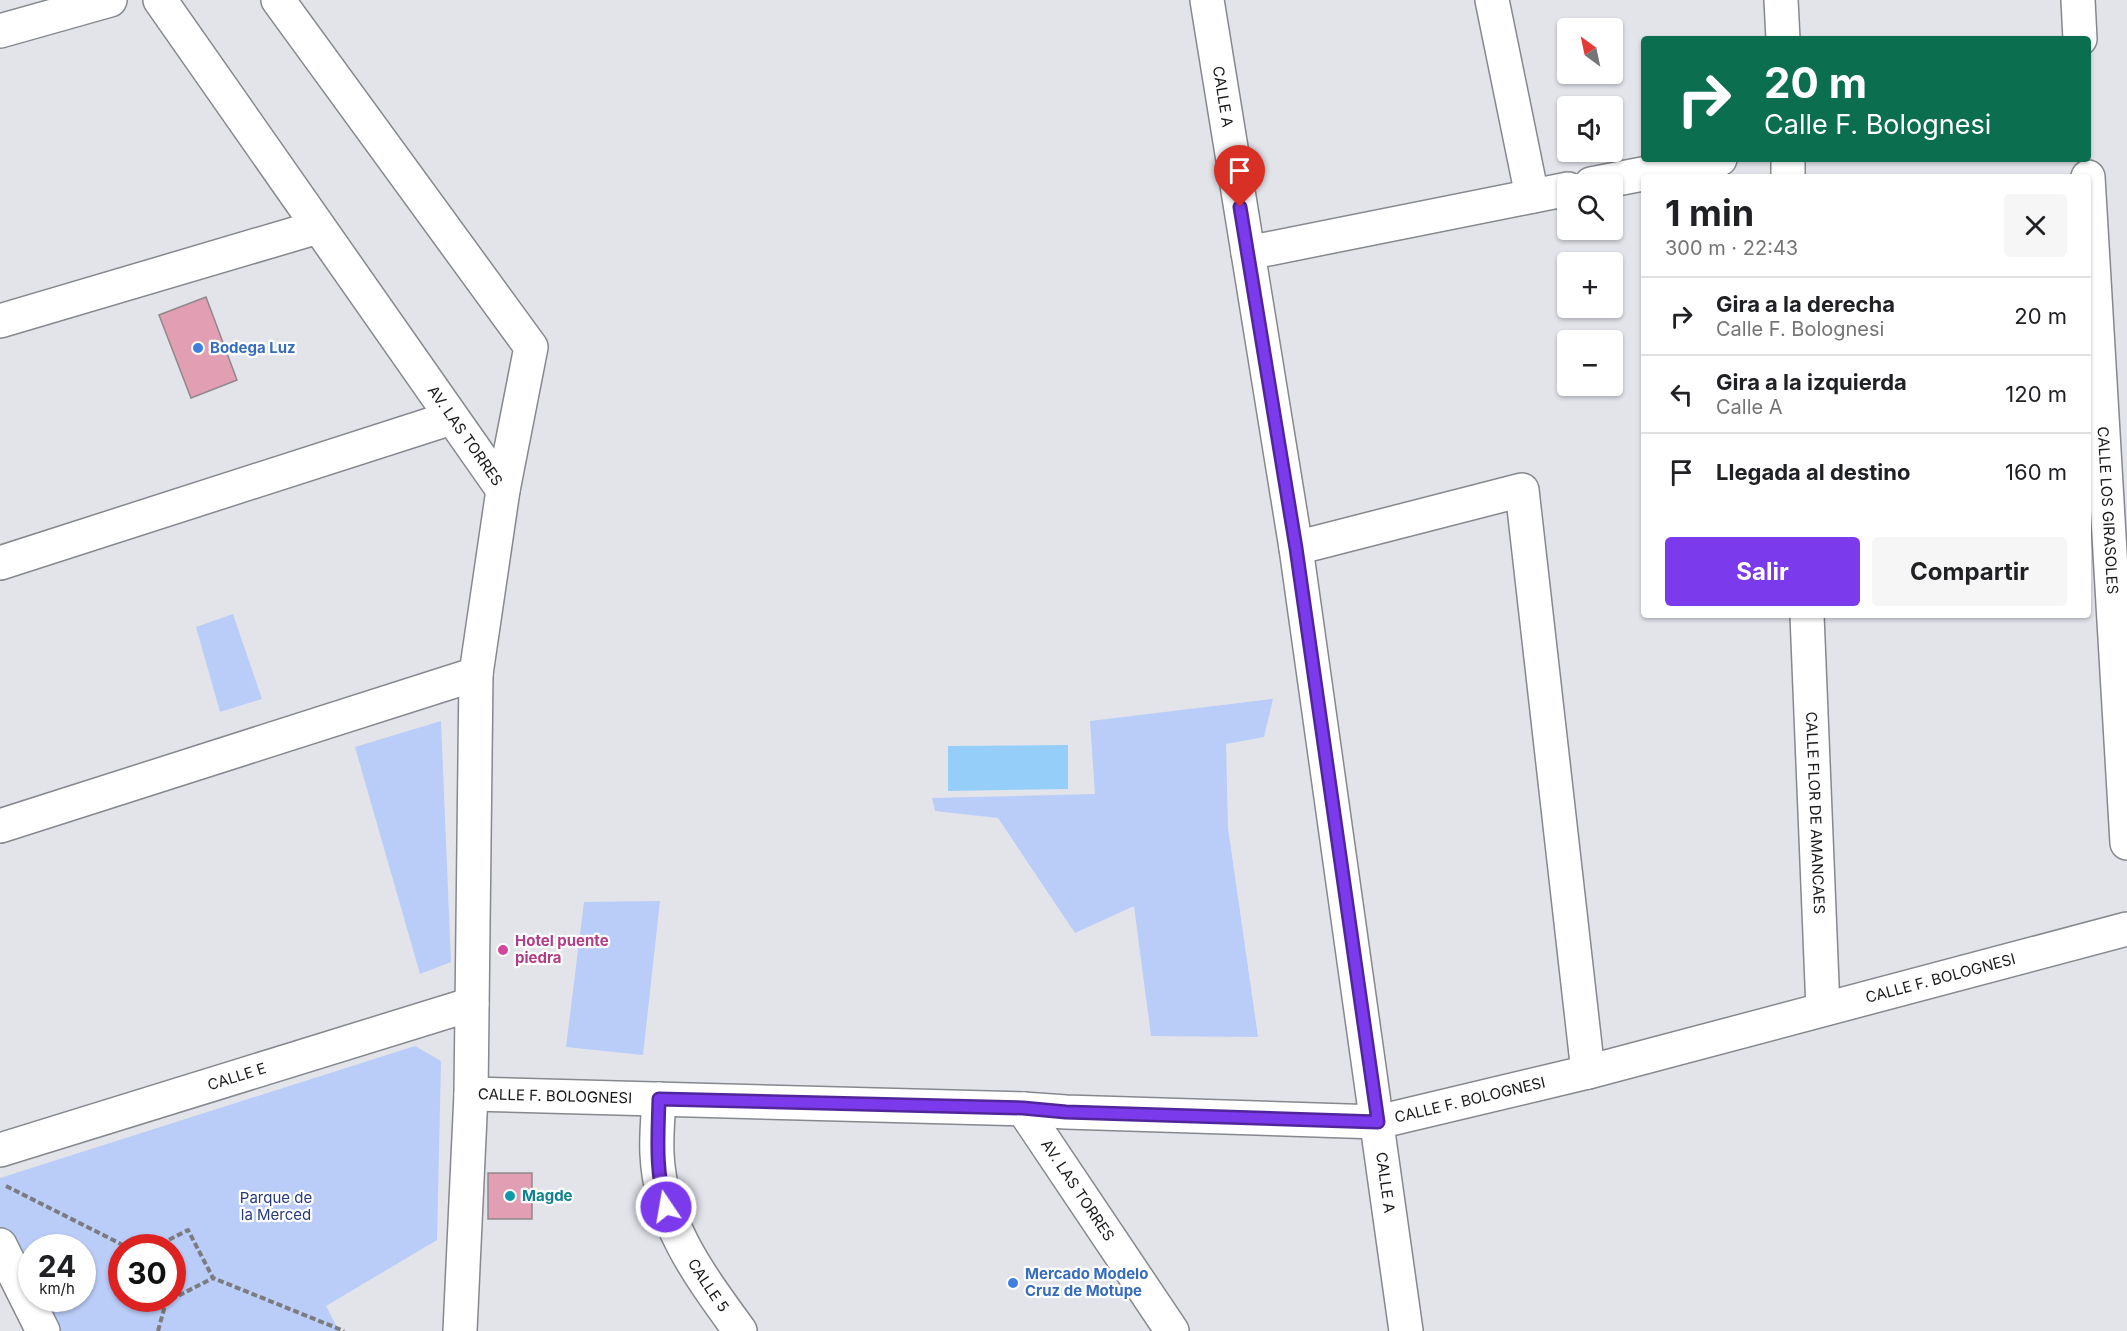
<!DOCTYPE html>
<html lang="es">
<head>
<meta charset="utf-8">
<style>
	body { margin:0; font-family:Inter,sans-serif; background:#f6f6f6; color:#202124; height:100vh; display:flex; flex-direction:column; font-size:22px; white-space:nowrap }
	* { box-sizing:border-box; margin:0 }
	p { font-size:20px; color:#757577 }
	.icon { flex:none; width:33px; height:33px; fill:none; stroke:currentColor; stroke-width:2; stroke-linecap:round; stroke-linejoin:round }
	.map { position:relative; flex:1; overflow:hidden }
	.panel { position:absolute; left:1641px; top:174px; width:450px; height:444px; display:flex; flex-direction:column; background:#fff; border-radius:6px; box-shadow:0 2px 4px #0004 }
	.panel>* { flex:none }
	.top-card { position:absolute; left:1641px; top:36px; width:450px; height:126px; border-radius:6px; box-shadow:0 2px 4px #0004; background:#0b6e4f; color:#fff; overflow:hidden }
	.needle { width:39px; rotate:327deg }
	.buttons { position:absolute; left:1557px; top:18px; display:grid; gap:12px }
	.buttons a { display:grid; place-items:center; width:66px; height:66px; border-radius:6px; background:#fff; box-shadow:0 2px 4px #0004; font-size:30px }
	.speed { position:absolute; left:18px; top:1234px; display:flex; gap:12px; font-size:30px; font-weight:700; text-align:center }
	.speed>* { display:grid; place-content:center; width:78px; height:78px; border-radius:50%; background:#fff; box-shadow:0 2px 4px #0004; line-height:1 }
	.speed small { font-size:15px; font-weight:400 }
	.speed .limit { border:9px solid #d22; background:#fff; color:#111 }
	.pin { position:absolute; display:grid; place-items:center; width:51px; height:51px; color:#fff; margin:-62px -26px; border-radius:50% 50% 50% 0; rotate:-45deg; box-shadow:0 0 6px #0007 }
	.pin .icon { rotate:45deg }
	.me { position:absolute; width:66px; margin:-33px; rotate:348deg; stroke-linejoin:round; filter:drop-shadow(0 0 4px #0008) }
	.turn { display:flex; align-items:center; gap:21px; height:126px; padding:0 24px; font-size:27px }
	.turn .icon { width:78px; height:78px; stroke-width:2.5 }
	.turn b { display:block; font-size:42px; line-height:51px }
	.round { display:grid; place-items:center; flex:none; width:63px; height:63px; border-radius:6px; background:#f6f6f6 }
	.summary { display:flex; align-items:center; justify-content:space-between; height:102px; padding:0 24px }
	h1 { font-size:36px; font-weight:700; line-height:45px }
	.primary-button { display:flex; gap:12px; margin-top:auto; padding:12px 24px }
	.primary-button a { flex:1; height:69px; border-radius:6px; background:#7c3aed; color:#fff; font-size:24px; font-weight:700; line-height:69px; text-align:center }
	.primary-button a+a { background:#f6f6f6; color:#202124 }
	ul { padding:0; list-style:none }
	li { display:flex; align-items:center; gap:18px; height:78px; padding:0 24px; border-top:2px solid #e0e0e0 }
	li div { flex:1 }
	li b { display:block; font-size:22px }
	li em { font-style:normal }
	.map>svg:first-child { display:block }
</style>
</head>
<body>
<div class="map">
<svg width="2127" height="1331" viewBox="0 0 2127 1331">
	<rect width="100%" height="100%" fill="#e2e4ea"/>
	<!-- green -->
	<path fill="#baccf8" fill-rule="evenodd" d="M 233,614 L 262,699 L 220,712 L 196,627 Z
		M 1273,699 L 1264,737 L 1226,744 L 1228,828 L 1258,1037 L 1151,1036 L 1134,906 L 1075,933 L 998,818 L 935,811 L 932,798 L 1095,794 L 1090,721 Z
		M 441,721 L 451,962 L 420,974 L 355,747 Z
		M 660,901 L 643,1055 L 566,1047 L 584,902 Z
		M 415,1046 L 441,1061 L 437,1240 L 326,1306 L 339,1331 L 55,1331 L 38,1299 L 82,1299 L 82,1248 L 32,1248 L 31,1287 L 0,1227 L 0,1178 ZM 122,1248 L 172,1248 L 172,1299 L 122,1299 Z"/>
	<!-- water -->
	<path fill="#95cff9" d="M 1068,745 L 1068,789 L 948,791 L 948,746 Z"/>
	<!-- building -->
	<path fill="#e29fb3" stroke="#8f888a" stroke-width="1.5" d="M 206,297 L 237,380 L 191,398 L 159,315 Z
		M 488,1173 L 532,1173 L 532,1219 L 488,1219 Z"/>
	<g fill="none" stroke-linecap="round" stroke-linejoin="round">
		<!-- street casing -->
		<g stroke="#85888d" stroke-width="36">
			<g id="street">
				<path id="s1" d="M 160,0 L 503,490"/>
				<path d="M 278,0 L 531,347 L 503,490 L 476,674 L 471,1094 L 460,1331"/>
				<path d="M 1492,0 L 1532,196"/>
				<path d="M 1781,0 L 1783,39"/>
				<path d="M 2078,0 L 2080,39"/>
				<path d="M 0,31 L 110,0"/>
				<path d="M 1788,159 L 1788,177"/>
				<path id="s2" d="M 2088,177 L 2127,843"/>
				<path d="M 1591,184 L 1720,159"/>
				<path d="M 1248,253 L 1568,189"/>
				<path d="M 0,321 L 318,227"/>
				<path d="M 1296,548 L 1522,490 L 1588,1072"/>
				<path d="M 0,563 L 451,418"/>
				<path id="s3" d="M 1807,615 L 1823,1009"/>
				<path d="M 0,826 L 476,674"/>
				<path id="s4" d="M 471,1094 L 1023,1109 L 1066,1112 L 1378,1122 L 1588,1072 L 2127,929"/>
				<path id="s5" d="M 659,1099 C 658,1117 656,1136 657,1154 C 660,1224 701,1277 740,1331"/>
				<path id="s6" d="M 1023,1109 L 1172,1331"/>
				<path id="s7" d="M 0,1150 L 472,1004"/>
				<path d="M 0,1245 L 43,1331"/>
			</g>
		</g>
		<!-- secondary casing -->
		<g stroke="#85888d" stroke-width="36">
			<g id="secondary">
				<path id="s8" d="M 1207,0 L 1296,548 L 1406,1331"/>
			</g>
		</g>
		<!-- path -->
		<path stroke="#7b7c80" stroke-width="4" stroke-dasharray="6 3" stroke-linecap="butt" d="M 6,1186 L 129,1248
			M 153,1248 L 188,1230 L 213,1278 L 344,1331
			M 164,1299 L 166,1302 L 213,1278
			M 158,1331 L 166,1302"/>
		<!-- street -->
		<use href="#street" stroke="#fff" stroke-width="33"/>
		<!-- secondary -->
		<use href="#secondary" stroke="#fff" stroke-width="33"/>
	</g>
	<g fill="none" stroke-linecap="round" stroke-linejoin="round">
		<!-- route casing -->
		<g stroke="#51269a" stroke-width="15">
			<path id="route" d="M 666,1207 C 655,1171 658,1136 659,1099 L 1023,1108 L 1066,1112 L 1378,1122 L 1296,548 L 1240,207"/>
		</g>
		<!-- route -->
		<use href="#route" stroke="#7c3aed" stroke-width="10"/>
	</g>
	<!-- markers -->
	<g fill="#3f7fe0" stroke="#fff" stroke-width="2">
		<circle cx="198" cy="348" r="6"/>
		<circle cx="1013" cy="1283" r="6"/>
	</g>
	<circle fill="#d1479c" stroke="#fff" stroke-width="2" cx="503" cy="950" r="6"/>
	<circle fill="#0f9aa8" stroke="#fff" stroke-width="2" cx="510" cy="1196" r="6"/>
	<g text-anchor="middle" stroke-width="4.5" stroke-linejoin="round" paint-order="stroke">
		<!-- street labels -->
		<g font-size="15" fill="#191a1c" stroke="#fff">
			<text dy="5" stroke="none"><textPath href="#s8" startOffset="98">CALLE A</textPath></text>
			<text dy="5" stroke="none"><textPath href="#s1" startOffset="532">AV. LAS TORRES</textPath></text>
			<text dy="5" stroke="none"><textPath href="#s2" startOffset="334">CALLE LOS GIRASOLES</textPath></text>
			<text dy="5" stroke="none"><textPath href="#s3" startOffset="198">CALLE FLOR DE AMANCAES</textPath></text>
			<text dy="5" stroke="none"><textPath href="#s4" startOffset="1488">CALLE F. BOLOGNESI</textPath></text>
			<text dy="5" stroke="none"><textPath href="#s7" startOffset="248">CALLE E</textPath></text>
			<text dy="5" stroke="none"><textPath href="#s4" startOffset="84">CALLE F. BOLOGNESI</textPath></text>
			<text dy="5" stroke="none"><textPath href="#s4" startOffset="1002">CALLE F. BOLOGNESI</textPath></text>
			<text dy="5" stroke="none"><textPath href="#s8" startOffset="1196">CALLE A</textPath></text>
			<text dy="5" stroke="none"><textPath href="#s6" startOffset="98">AV. LAS TORRES</textPath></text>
			<text dy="5" stroke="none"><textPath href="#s5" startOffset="198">CALLE 5</textPath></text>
		</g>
		<!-- shop labels -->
		<g font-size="15" font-weight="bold" fill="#366cbe" stroke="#fff" text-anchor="start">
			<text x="210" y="353">Bodega Luz</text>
			<text x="1025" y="1279">Mercado Modelo<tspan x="1025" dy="17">Cruz de Motupe</tspan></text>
		</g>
		<!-- hotel labels -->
		<g font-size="15" font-weight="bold" fill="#b23c85" stroke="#fff" text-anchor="start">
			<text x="515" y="946">Hotel puente<tspan x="515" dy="17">piedra</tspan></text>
		</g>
		<!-- culture labels -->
		<g font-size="15" font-weight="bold" fill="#0d838f" stroke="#fff" text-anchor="start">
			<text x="522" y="1201">Magde</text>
		</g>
		<!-- park labels -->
		<g font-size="15" fill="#26397a" stroke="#fff">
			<text x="276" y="1203">Parque de<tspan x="276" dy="17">la Merced</tspan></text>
		</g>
	</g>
</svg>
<div class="buttons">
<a><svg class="needle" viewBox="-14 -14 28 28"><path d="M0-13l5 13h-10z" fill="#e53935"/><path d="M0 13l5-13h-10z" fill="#757577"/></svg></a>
<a><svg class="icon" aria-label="sound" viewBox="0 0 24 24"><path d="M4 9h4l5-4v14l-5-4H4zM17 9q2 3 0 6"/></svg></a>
<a><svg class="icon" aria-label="search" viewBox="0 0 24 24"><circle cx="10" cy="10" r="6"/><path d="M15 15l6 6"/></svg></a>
<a>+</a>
<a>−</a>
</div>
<div class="speed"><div>24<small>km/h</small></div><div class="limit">30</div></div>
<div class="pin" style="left:1240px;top:207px;background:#d93025"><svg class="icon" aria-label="arrive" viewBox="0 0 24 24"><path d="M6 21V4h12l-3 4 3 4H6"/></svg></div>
<svg class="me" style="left:666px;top:1207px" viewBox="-20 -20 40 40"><circle r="17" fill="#7c3aed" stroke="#fff" stroke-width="3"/><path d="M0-11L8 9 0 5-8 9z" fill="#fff"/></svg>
<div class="top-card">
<div class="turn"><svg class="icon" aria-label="right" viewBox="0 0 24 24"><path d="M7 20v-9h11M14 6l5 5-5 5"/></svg><div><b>20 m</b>Calle F. Bolognesi</div></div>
</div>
<section class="panel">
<div class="summary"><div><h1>1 min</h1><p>300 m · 22:43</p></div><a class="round"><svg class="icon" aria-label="close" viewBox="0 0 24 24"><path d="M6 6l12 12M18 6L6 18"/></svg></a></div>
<ul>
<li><svg class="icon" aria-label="right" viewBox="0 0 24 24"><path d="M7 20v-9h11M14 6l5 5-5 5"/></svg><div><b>Gira a la derecha</b><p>Calle F. Bolognesi</p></div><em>20 m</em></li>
<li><svg class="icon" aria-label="left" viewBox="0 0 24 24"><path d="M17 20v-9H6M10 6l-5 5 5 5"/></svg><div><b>Gira a la izquierda</b><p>Calle A</p></div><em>120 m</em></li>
<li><svg class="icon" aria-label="arrive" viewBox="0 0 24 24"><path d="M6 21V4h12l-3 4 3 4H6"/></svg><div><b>Llegada al destino</b></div><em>160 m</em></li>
</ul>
<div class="primary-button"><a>Salir</a><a>Compartir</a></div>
</section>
</div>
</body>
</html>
